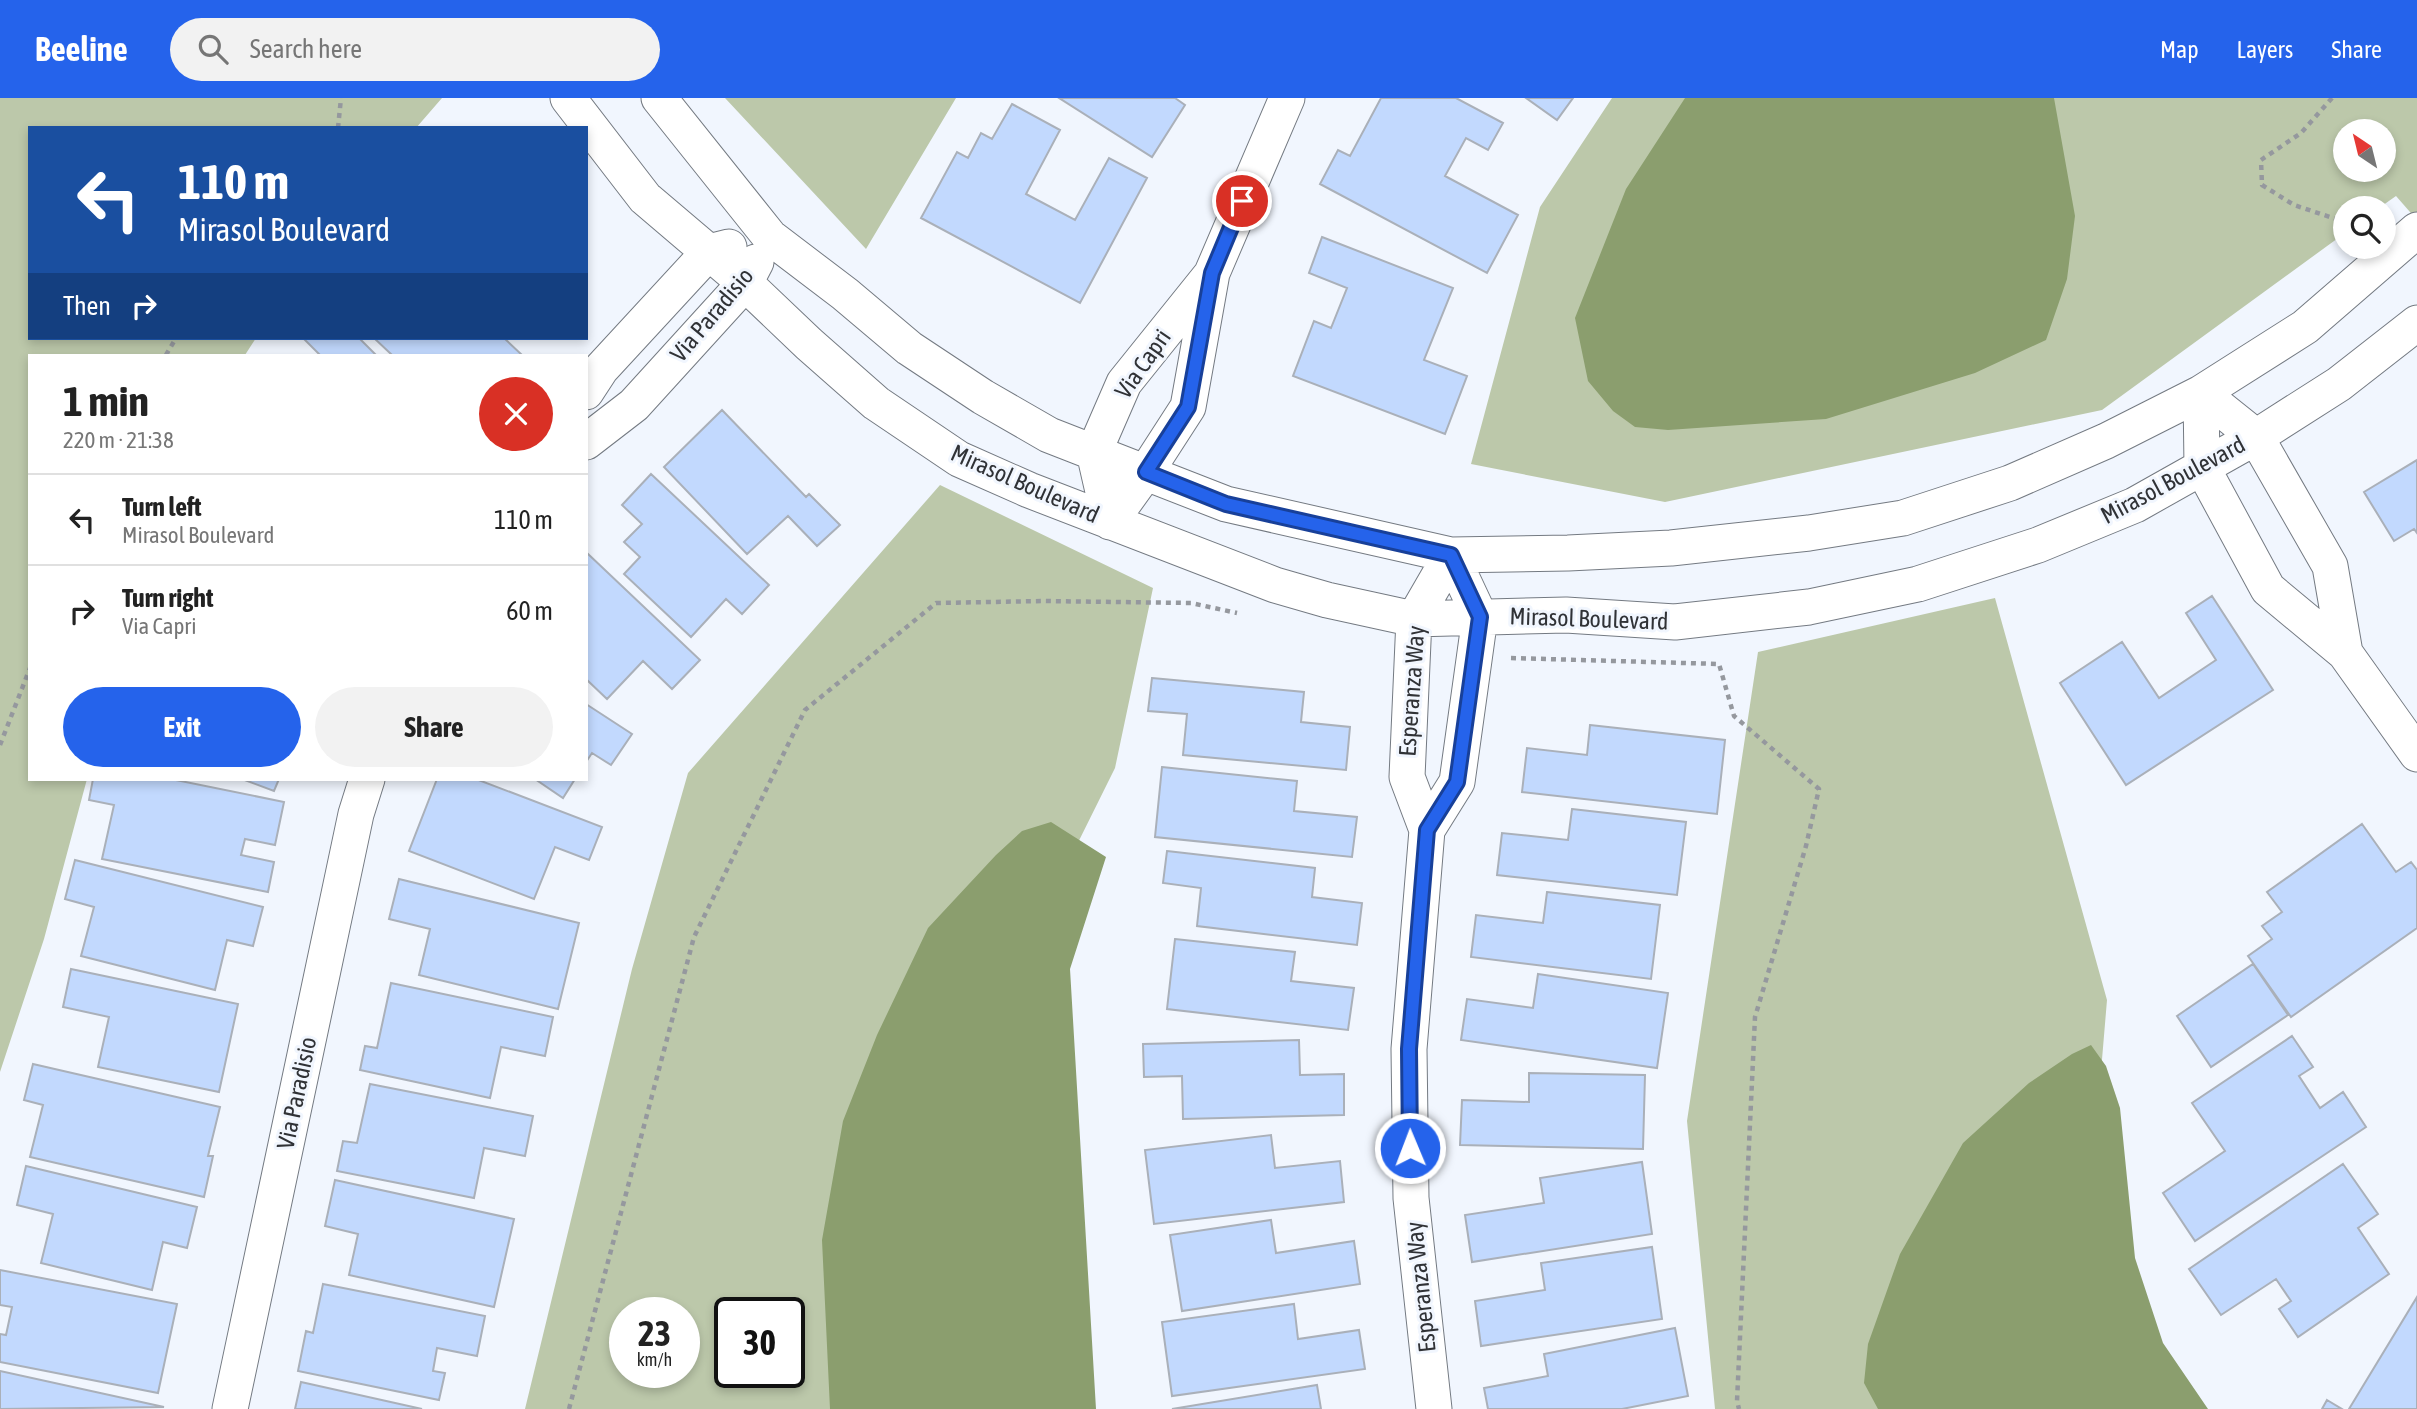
<!DOCTYPE html>
<html lang="en">
<head>
<meta charset="utf-8">
<style>
	body { margin:0; font-family:"Asap Condensed",sans-serif; background:#f2f2f2; color:#222; height:100vh; display:flex; flex-direction:column; font-size:26px; white-space:nowrap }
	* { box-sizing:border-box; margin:0 }
	p { font-size:23px; color:#767676 }
	.icon { flex:none; width:38px; height:38px; fill:none; stroke:currentColor; stroke-width:2; stroke-linecap:round; stroke-linejoin:round }
	.map { position:relative; flex:1; overflow:hidden }
	.drawer { position:absolute; left:28px; top:256px; width:560px; height:427px; display:flex; flex-direction:column; background:#fff; border-radius:0px; box-shadow:0 4px 10px #0003 }
	.drawer>* { flex:none }
	.hud { position:absolute; left:28px; top:28px; width:560px; height:214px; border-radius:0px; box-shadow:0 4px 10px #0003; background:#1a4fa0; color:#fff; overflow:hidden }
	.needle { width:46px; rotate:325deg }
	.fabs { position:absolute; left:2333px; top:21px; display:grid; gap:14px }
	.fabs a { display:grid; place-items:center; width:63px; height:63px; border-radius:50%; background:#fff; box-shadow:0 4px 10px #0003; font-size:35px }
	.speed { position:absolute; left:609px; top:1199px; display:flex; gap:14px; font-size:35px; font-weight:700; text-align:center }
	.speed>* { display:grid; place-content:center; width:91px; height:91px; border-radius:50%; background:#fff; box-shadow:0 4px 10px #0003; line-height:1 }
	.speed small { font-size:18px; font-weight:400 }
	.speed .limit { border:4px solid #111; border-radius:10px; background:#fff; color:#111 }
	.pin { position:absolute; display:grid; place-items:center; width:60px; height:60px; color:#fff; margin:-30px; border:4px solid #fff; border-radius:50%; box-shadow:0 2px 7px #0007 }
	.me { position:absolute; width:77px; margin:-38px; rotate:359deg; stroke-linejoin:round; filter:drop-shadow(0 0 5px #0008) }
	.turn { display:flex; align-items:center; gap:24px; height:147px; padding:0 35px; font-size:32px }
	.turn .icon { width:91px; height:91px; stroke-width:2.5 }
	.turn b { display:block; font-size:49px; line-height:60px }
	.then { display:flex; align-items:center; height:66px; padding:0 35px; background:#0003; gap:14px; font-size:26px }
	.round { display:grid; place-items:center; flex:none; width:74px; height:74px; border-radius:37px; background:#f2f2f2 }
	.overview { display:flex; align-items:center; justify-content:space-between; height:119px; padding:0 35px }
	h1 { font-size:42px; font-weight:700; line-height:52px }
	.primary-button { display:flex; gap:14px; margin-top:auto; padding:14px 35px }
	.primary-button a { flex:1; height:80px; border-radius:42px; background:#2563eb; color:#fff; font-size:28px; font-weight:700; line-height:80px; text-align:center }
	.primary-button a+a { background:#f2f2f2; color:#222 }
	ul { padding:0; list-style:none }
	li { display:flex; align-items:center; gap:21px; height:91px; padding:0 35px; border-top:2px solid #e0e0e0 }
	li div { flex:1 }
	li b { display:block; font-size:26px }
	li em { font-style:normal }
	header { display:flex; align-items:center; gap:42px; box-sizing:border-box; height:98px; padding:0 35px; background:#2563eb; color:#fff }
	header strong { font-size:33px }
	nav { display:flex; gap:38px; margin-inline-start:auto; font-size:24px }
	.search { width:490px; height:63px; background:#f2f2f2; display:flex; align-items:center; gap:18px; box-sizing:border-box; padding:0 24px; border-radius:38px; color:#767676; font-size:26px }
	.map>svg:first-child { display:block }
</style>
</head>
<body>
<header>
<strong>Beeline</strong>
<div class="search"><svg class="icon" aria-label="search" viewBox="0 0 24 24"><circle cx="10" cy="10" r="6"/><path d="M15 15l6 6"/></svg>Search here</div>
<nav><a>Map</a><a>Layers</a><a>Share</a></nav>
</header>
<div class="map">
<svg width="2417" height="1311" viewBox="0 0 2417 1311">
	<rect width="100%" height="100%" fill="#f1f6fe"/>
	<!-- green -->
	<path fill="#bcc8aa" fill-rule="evenodd" d="M 0,0 L 442,0 L 416,30 L 30,30 L 30,240 L 256,240 L 245,257 L 30,257 L 30,681 L 87,681 L 44,841 L 0,974 Z
		M 725,0 L 956,0 L 866,151 Z
		M 1612,0 L 2417,0 L 2417,122 L 2396,98 L 2379,110 L 2345,110 L 2345,135 L 2102,312 L 1665,404 L 1471,366 L 1540,109 ZM 2345,33 L 2384,33 L 2384,72 L 2345,72 Z
		M 940,387 L 1153,490 L 1115,670 L 926,1051 L 972,1311 L 525,1311 L 632,871 L 688,675 ZM 625,1214 L 684,1214 L 684,1274 L 625,1274 ZM 730,1214 L 789,1214 L 789,1274 L 730,1274 Z
		M 1995,500 L 2107,902 L 2076,1271 L 2117,1311 L 1715,1311 L 1687,1023 L 1758,554 Z"/>
	<!-- water -->
	<path fill="#8b9e6e" d="M 1685,0 L 2054,0 L 2075,118 L 2067,181 L 2046,242 L 1975,275 L 1826,321 L 1668,332 L 1635,329 L 1613,313 L 1588,283 L 1575,220 L 1626,91 Z
		M 1051,724 L 1106,759 L 1070,871 L 1096,1311 L 830,1311 L 822,1142 L 843,1023 L 877,937 L 928,830 L 996,757 L 1022,733 Z
		M 2091,947 L 2106,968 L 2120,1010 L 2135,1160 L 2163,1245 L 2208,1311 L 1878,1311 L 1864,1285 L 1868,1246 L 1900,1156 L 1963,1045 L 2029,985 L 2072,956 Z"/>
	<!-- building -->
	<path fill="#c2d9fe" stroke="#aab0b9" stroke-width="2" d="M 1059,0 L 1175,0 L 1185,7 L 1152,59 Z
		M 1381,0 L 1456,0 L 1503,25 L 1488,52 L 1466,40 L 1445,78 L 1518,117 L 1487,175 L 1320,86 L 1338,52 L 1350,58 Z
		M 1526,0 L 1573,0 L 1557,22 Z
		M 1012,6 L 1060,32 L 1026,96 L 1075,122 L 1109,60 L 1147,80 L 1080,205 L 921,120 L 957,54 L 968,60 L 981,35 L 992,41 Z
		M 1322,139 L 1453,190 L 1424,262 L 1467,278 L 1445,336 L 1293,278 L 1314,223 L 1331,230 L 1347,190 L 1309,175 Z
		M 305,240 L 359,240 L 376,257 L 320,257 L 304,241 Z
		M 374,240 L 504,240 L 522,257 L 392,257 Z
		M 722,312 L 806,399 L 809,396 L 840,427 L 817,448 L 788,418 L 747,456 L 664,369 Z
		M 2417,362 L 2417,435 L 2414,431 L 2394,443 L 2364,394 Z
		M 651,376 L 769,487 L 742,516 L 726,501 L 691,539 L 624,476 L 640,459 L 624,444 L 642,426 L 622,407 Z
		M 587,455 L 700,562 L 672,591 L 643,563 L 607,601 L 586,581 Z
		M 2212,498 L 2273,592 L 2126,687 L 2060,585 L 2122,544 L 2159,600 L 2216,562 L 2186,515 Z
		M 1152,580 L 1304,594 L 1301,624 L 1350,629 L 1346,672 L 1183,657 L 1187,616 L 1148,613 Z
		M 586,606 L 632,636 L 611,667 L 592,655 L 586,664 Z
		M 1590,627 L 1725,642 L 1717,716 L 1522,694 L 1527,650 L 1587,657 Z
		M 1162,669 L 1297,683 L 1294,713 L 1357,719 L 1352,759 L 1155,739 Z
		M 93,681 L 171,681 L 284,704 L 275,747 L 245,741 L 241,757 L 274,764 L 268,794 L 102,761 L 114,707 L 89,702 Z
		M 242,681 L 279,681 L 274,693 Z
		M 437,681 L 476,681 L 602,729 L 589,762 L 555,749 L 534,801 L 409,753 Z
		M 535,681 L 575,681 L 563,700 Z
		M 1572,711 L 1686,724 L 1677,797 L 1497,777 L 1502,735 L 1568,742 Z
		M 2362,726 L 2396,774 L 2411,764 L 2417,772 L 2417,830 L 2291,919 L 2248,858 L 2272,841 L 2262,828 L 2282,814 L 2267,794 Z
		M 1167,753 L 1315,770 L 1312,799 L 1362,805 L 1357,847 L 1197,828 L 1201,790 L 1163,785 Z
		M 75,762 L 263,809 L 253,848 L 227,842 L 215,892 L 81,858 L 94,809 L 65,801 Z
		M 399,781 L 579,825 L 558,911 L 419,877 L 430,831 L 389,821 Z
		M 1547,794 L 1660,807 L 1651,881 L 1471,859 L 1476,817 L 1543,825 Z
		M 1175,841 L 1295,854 L 1291,883 L 1354,890 L 1348,932 L 1167,911 Z
		M 2253,866 L 2288,917 L 2211,969 L 2177,918 Z
		M 71,871 L 238,906 L 219,994 L 98,969 L 109,919 L 63,909 Z
		M 1538,876 L 1668,895 L 1657,970 L 1461,942 L 1467,901 L 1533,910 Z
		M 391,885 L 553,919 L 545,958 L 501,949 L 490,1000 L 360,972 L 365,948 L 377,950 Z
		M 2292,938 L 2313,969 L 2299,978 L 2320,1010 L 2343,994 L 2366,1029 L 2195,1143 L 2163,1095 L 2225,1053 L 2192,1005 Z
		M 1299,942 L 1300,977 L 1344,976 L 1344,1017 L 1183,1021 L 1182,978 L 1144,979 L 1143,946 Z
		M 33,966 L 220,1009 L 208,1058 L 213,1058 L 204,1099 L 30,1059 L 43,1007 L 24,1002 Z
		M 1529,975 L 1645,977 L 1643,1051 L 1460,1047 L 1462,1002 L 1529,1004 Z
		M 370,986 L 533,1018 L 525,1058 L 484,1050 L 474,1100 L 337,1073 L 343,1043 L 357,1045 Z
		M 1271,1037 L 1275,1070 L 1340,1063 L 1344,1104 L 1154,1126 L 1145,1052 Z
		M 1642,1064 L 1652,1136 L 1472,1164 L 1465,1117 L 1544,1105 L 1540,1080 Z
		M 2343,1066 L 2378,1116 L 2358,1130 L 2389,1176 L 2298,1239 L 2279,1211 L 2291,1203 L 2276,1181 L 2221,1217 L 2189,1171 Z
		M 26,1068 L 197,1109 L 187,1150 L 163,1144 L 152,1192 L 41,1165 L 53,1116 L 17,1107 Z
		M 335,1082 L 514,1121 L 494,1209 L 349,1177 L 358,1136 L 325,1128 Z
		M 1271,1122 L 1276,1155 L 1354,1143 L 1360,1186 L 1182,1213 L 1170,1137 Z
		M 1652,1149 L 1662,1221 L 1481,1248 L 1475,1203 L 1545,1192 L 1541,1165 Z
		M 0,1172 L 177,1206 L 158,1295 L 0,1264 L 0,1236 L 6,1237 L 12,1209 L 0,1207 Z
		M 323,1186 L 485,1218 L 477,1258 L 437,1250 L 433,1273 L 445,1275 L 439,1302 L 298,1273 L 306,1233 L 313,1235 Z
		M 2417,1199 L 2417,1311 L 2349,1311 Z
		M 1294,1206 L 1298,1241 L 1359,1232 L 1365,1271 L 1172,1298 L 1162,1224 Z
		M 1675,1230 L 1688,1298 L 1622,1311 L 1488,1311 L 1484,1290 L 1548,1278 L 1544,1256 Z
		M 0,1273 L 164,1309 L 0,1311 Z
		M 301,1284 L 422,1311 L 295,1311 Z
		M 1317,1287 L 1321,1311 L 1172,1311 Z
		M 2327,1302 L 2342,1311 L 2322,1311 Z"/>
	<g fill="none" stroke-linecap="round" stroke-linejoin="round">
		<!-- minor casing -->
		<g stroke="#747a82" stroke-width="37">
			<path id="minor" d="M 568,0 L 645,100 L 745,185 L 809,246 L 876,305 L 959,361 L 1029,392 L 1275,487 L 1327,502 L 1414,521 L 1566,517 L 1675,524 L 1809,509 L 1918,486 L 2038,447 L 2135,407 L 2256,339 L 2339,286 L 2417,225
				M 659,0 L 770,139 L 845,196 L 909,250 L 983,299 L 1049,337 L 1226,406 L 1451,457 L 1568,455 L 1671,450 L 1809,435 L 1903,420 L 2010,385 L 2106,343 L 2201,295 L 2305,229 L 2417,132
				M 586,294 L 601,271 L 709,154 L 729,149
				M 2201,295 L 2202,369 L 2268,491 L 2345,555 L 2417,656
				M 2201,295 L 2256,339 L 2330,468 L 2345,555
				M 586,344 L 634,307 L 745,185 L 756,164
				M 1110,424 L 1146,374 L 1188,309 L 1212,175 L 1287,0
				M 1110,424 L 1094,354 L 1124,285 L 1210,178
				M 1427,732 L 1457,684 L 1480,519 L 1451,457
				M 230,1311 L 356,716 L 367,681
				M 1434,1311 L 1411,1100 L 1409,951 L 1427,732 L 1407,679 L 1414,521 L 1451,457"/>
		</g>
		<!-- path -->
		<path stroke="#95989e" stroke-width="4.5" stroke-dasharray="5 5" stroke-linecap="butt" d="M 2332,0 L 2301,35 L 2261,62 L 2262,87 L 2294,107 L 2345,124
			M 338,30 L 341,0
			M 166,257 L 176,240
			M 1511,560 L 1719,566 L 1734,618 L 1819,691 L 1806,748 L 1755,919 L 1737,1303 L 1739,1311
			M 0,647 L 30,570
			M 569,1311 L 694,839 L 805,612 L 936,505 L 1043,503 L 1191,505 L 1237,515"/>
		<!-- minor -->
		<use href="#minor" stroke="#fff" stroke-width="35"/>
	</g>
	<g fill="none" stroke-linecap="round" stroke-linejoin="round">
		<!-- route casing -->
		<g stroke="#184099" stroke-width="18">
			<path id="route" d="M 1242,103 L 1212,175 L 1188,309 L 1146,374 L 1226,406 L 1451,457 L 1480,519 L 1457,684 L 1427,732 L 1409,951 L 1410,1050"/>
		</g>
		<!-- route -->
		<use href="#route" stroke="#2563eb" stroke-width="12"/>
	</g>
	<g text-anchor="middle" stroke-width="6" stroke-linejoin="round" paint-order="stroke">
		<!-- street labels -->
		<g font-size="24" fill="#303236" stroke="#f1f6fe">
			<text transform="translate(712 217) rotate(-50)" y="8">Via Paradisio</text>
			<text transform="translate(1143 266) rotate(-55)" y="8">Via Capri</text>
			<text transform="translate(2173 382) rotate(-28)" y="8">Mirasol Boulevard</text>
			<text transform="translate(1025 386) rotate(24)" y="8">Mirasol Boulevard</text>
			<text transform="translate(1589 521) rotate(2)" y="8">Mirasol Boulevard</text>
			<text transform="translate(1412 593) rotate(-86)" y="8">Esperanza Way</text>
			<text transform="translate(297 995) rotate(-78)" y="8">Via Paradisio</text>
			<text transform="translate(1421 1189) rotate(-96)" y="8">Esperanza Way</text>
		</g>
	</g>
</svg>
<div class="fabs">
<a><svg class="needle" viewBox="-14 -14 28 28"><path d="M0-13l5 13h-10z" fill="#e53935"/><path d="M0 13l5-13h-10z" fill="#767676"/></svg></a>
<a><svg class="icon" aria-label="search" viewBox="0 0 24 24"><circle cx="10" cy="10" r="6"/><path d="M15 15l6 6"/></svg></a>
</div>
<div class="speed"><div>23<small>km/h</small></div><div class="limit">30</div></div>
<div class="pin" style="left:1242px;top:103px;background:#d93025"><svg class="icon" aria-label="arrive" viewBox="0 0 24 24"><path d="M6 21V4h12l-3 4 3 4H6"/></svg></div>
<svg class="me" style="left:1410px;top:1050px" viewBox="-20 -20 40 40"><circle r="17" fill="#2563eb" stroke="#fff" stroke-width="3"/><path d="M0-11L8 9 0 5-8 9z" fill="#fff"/></svg>
<div class="hud">
<div class="turn"><svg class="icon" aria-label="left" viewBox="0 0 24 24"><path d="M17 20v-9H6M10 6l-5 5 5 5"/></svg><div><b>110 m</b>Mirasol Boulevard</div></div>
<div class="then">Then<svg class="icon" aria-label="right" viewBox="0 0 24 24"><path d="M7 20v-9h11M14 6l5 5-5 5"/></svg></div>
</div>
<section class="drawer">
<div class="overview"><div><h1>1 min</h1><p>220 m · 21:38</p></div><a class="round" style="background:#d93025;color:#fff"><svg class="icon" aria-label="close" viewBox="0 0 24 24"><path d="M6 6l12 12M18 6L6 18"/></svg></a></div>
<ul>
<li><svg class="icon" aria-label="left" viewBox="0 0 24 24"><path d="M17 20v-9H6M10 6l-5 5 5 5"/></svg><div><b>Turn left</b><p>Mirasol Boulevard</p></div><em>110 m</em></li>
<li><svg class="icon" aria-label="right" viewBox="0 0 24 24"><path d="M7 20v-9h11M14 6l5 5-5 5"/></svg><div><b>Turn right</b><p>Via Capri</p></div><em>60 m</em></li>
</ul>
<div class="primary-button"><a>Exit</a><a>Share</a></div>
</section>
</div>
</body>
</html>
